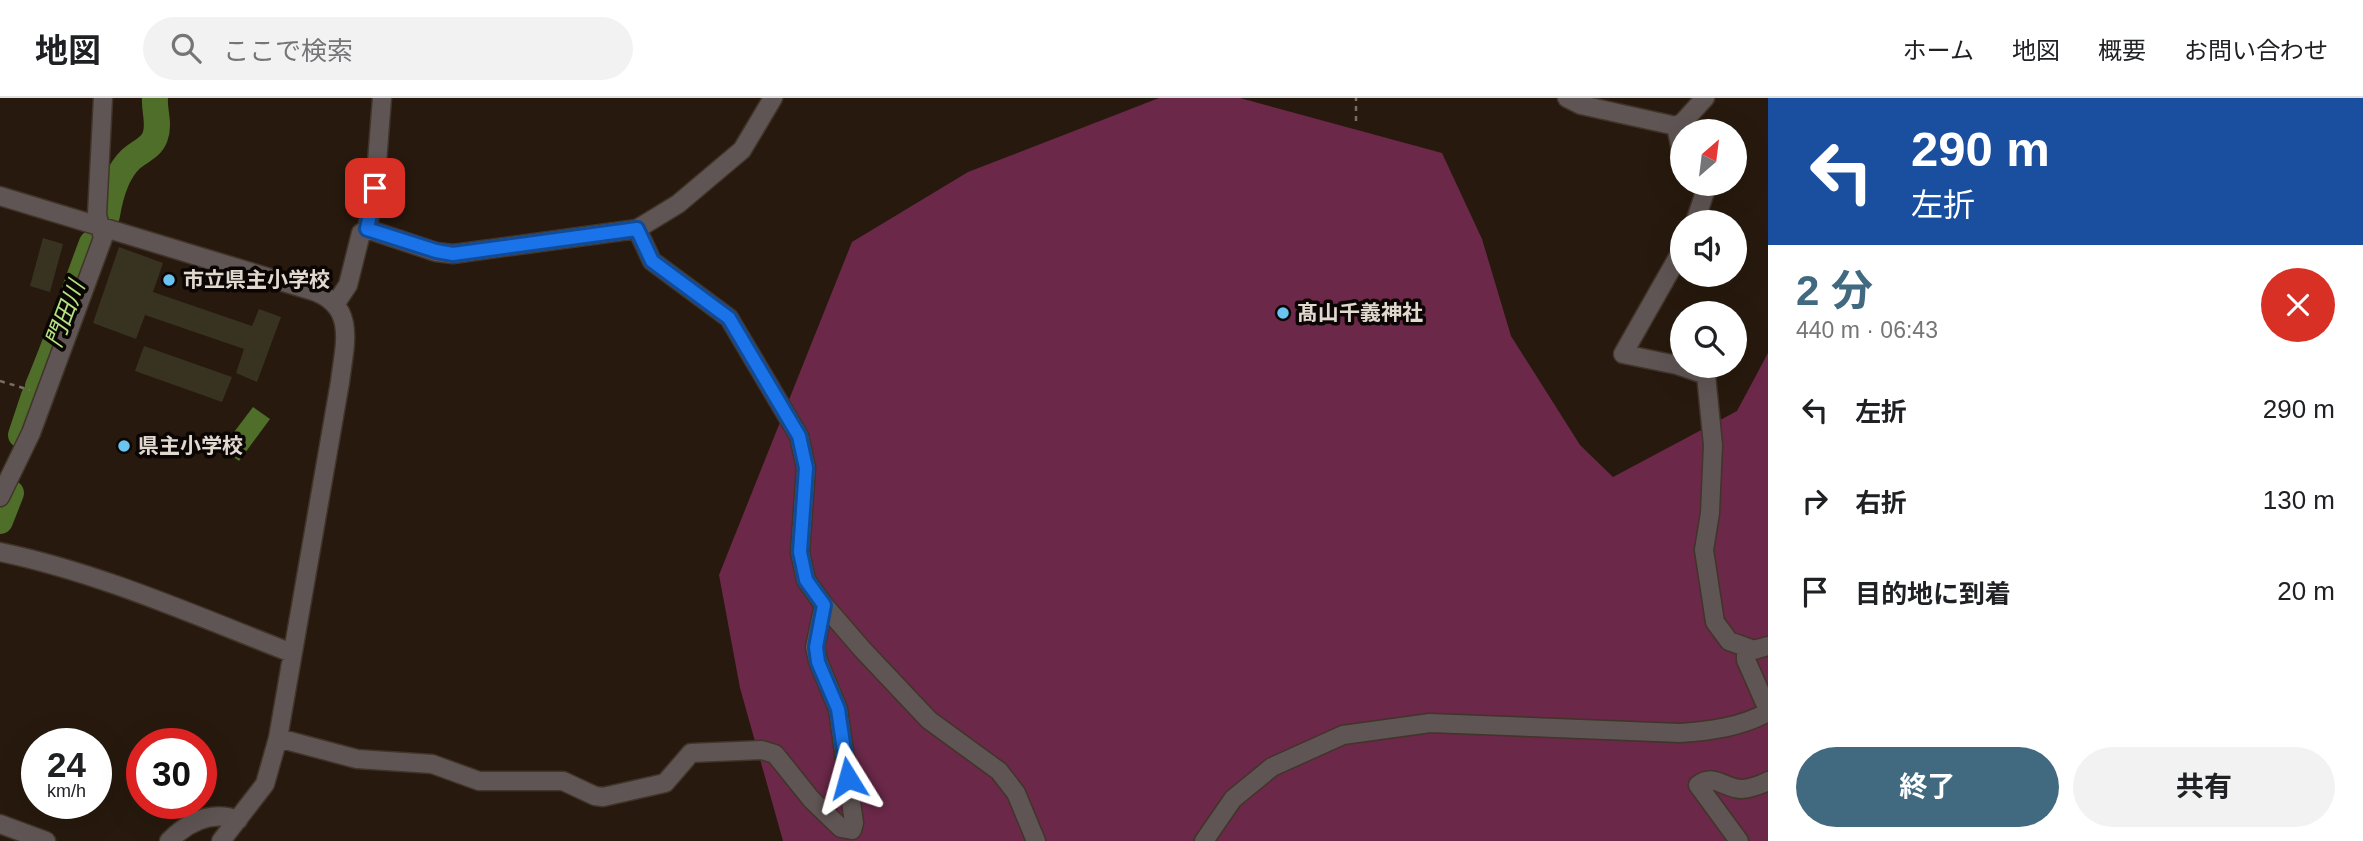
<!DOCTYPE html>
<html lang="ja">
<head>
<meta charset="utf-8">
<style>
	body { margin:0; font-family:Arial,"Noto Sans JP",sans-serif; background:#f2f2f2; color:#202124; height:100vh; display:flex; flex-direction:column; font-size:26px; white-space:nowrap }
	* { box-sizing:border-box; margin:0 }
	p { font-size:23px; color:#757577 }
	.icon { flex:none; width:38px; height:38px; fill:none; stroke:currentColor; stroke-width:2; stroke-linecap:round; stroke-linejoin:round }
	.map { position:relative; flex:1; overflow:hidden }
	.panel { display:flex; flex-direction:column; background:#fff; width:595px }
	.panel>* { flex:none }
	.guide { background:#1a4fa0; color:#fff; overflow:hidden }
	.needle { width:46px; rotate:28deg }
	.fabs { position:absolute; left:1670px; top:21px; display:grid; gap:14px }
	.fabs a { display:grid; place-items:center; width:77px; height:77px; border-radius:50%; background:#fff; box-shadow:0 7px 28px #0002; font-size:35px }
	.speed { position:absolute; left:21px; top:630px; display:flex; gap:14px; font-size:35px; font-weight:700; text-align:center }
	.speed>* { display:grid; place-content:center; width:91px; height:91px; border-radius:50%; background:#fff; box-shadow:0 7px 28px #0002; line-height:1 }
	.speed small { font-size:18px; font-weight:400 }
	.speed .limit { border:10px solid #d22; background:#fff; color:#111 }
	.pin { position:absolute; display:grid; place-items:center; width:60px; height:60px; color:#fff; margin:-30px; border-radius:14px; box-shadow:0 4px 10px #0006 }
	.me { position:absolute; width:77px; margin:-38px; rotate:352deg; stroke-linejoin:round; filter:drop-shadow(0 0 5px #0008) }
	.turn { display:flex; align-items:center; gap:24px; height:147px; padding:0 28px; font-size:32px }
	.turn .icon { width:91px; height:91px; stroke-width:2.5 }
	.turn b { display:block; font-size:49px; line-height:60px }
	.round { display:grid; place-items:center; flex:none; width:74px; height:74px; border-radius:37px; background:#f2f2f2 }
	.overview { display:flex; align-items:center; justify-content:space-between; height:119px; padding:0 28px }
	h1 { font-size:42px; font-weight:700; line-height:52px; color:#416a80 }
	.cta { display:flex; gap:14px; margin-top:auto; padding:14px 28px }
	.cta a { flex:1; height:80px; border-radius:42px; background:#416a80; color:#fff; font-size:28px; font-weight:700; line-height:80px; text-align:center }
	.cta a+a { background:#f2f2f2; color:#202124 }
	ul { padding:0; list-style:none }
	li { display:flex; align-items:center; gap:21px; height:91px; padding:0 28px }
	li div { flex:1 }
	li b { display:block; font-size:26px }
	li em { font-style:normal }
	header { display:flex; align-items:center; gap:42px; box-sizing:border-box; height:98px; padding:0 35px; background:#fff; border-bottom:2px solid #e0e0e0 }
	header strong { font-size:33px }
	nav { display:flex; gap:38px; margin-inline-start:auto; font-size:24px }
	.search { width:490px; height:63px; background:#f2f2f2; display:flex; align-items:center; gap:18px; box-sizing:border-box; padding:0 24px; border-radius:38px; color:#757577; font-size:26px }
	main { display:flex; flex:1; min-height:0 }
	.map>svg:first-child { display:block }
</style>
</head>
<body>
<header>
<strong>地図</strong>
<div class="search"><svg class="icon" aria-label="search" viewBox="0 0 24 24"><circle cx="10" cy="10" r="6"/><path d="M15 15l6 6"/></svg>ここで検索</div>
<nav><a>ホーム</a><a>地図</a><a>概要</a><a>お問い合わせ</a></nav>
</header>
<main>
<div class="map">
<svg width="1768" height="743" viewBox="0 0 1768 743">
	<rect width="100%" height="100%" fill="#27190d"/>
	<!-- forest -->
	<path fill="#6b2849" d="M 1159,0 L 1240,0 L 1442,55 L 1482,141 L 1511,238 L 1580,347 L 1613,379 L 1737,313 L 1768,255 L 1768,743 L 783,743 L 740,590 L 719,477 L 852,144 L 968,74 Z"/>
	<!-- water -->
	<path fill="#4e6e29" d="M 253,309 L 270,321 L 239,363 L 222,350 Z"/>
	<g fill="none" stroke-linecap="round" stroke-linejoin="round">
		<!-- river -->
		<path stroke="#4e6e29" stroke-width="26" d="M 107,117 C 110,99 116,75 131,61 C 139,54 151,50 155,39 C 160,26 154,13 155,0
			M 38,288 C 58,241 74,192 92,145
			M 21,337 L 34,298
			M 0,423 L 11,395"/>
	</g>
	<!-- building -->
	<path fill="#383321" d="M 43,140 L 63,146 L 50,194 L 30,188 Z
		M 119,149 L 163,165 L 153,194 L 252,228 L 259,211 L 281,219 L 257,284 L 236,275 L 244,251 L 145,217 L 136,241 L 93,225 Z
		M 144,248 L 232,279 L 222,304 L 135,273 Z"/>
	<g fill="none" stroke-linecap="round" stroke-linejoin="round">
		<!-- minor casing -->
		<g stroke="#413428" stroke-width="21">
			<path id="minor" d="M 1567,0 L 1581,7 L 1676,28 L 1683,24 L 1705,0
				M 1676,28 L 1682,57
				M 0,98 L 316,194 C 357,210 344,249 340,284 L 278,640 L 265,686 L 221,743
				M 1695,124 L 1706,91 L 1702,86
				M 367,131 L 375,90 L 382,0
				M 637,131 L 652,163 L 729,220 L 799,338 L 806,370 L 800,454 L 806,482 L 824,507 L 862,551 L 929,622 L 999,673 L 1016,695 L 1036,743
				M 1682,152 L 1623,256 L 1677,267 L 1706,277 L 1713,347 L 1710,415 L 1704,452 L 1715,524 L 1729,543 L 1754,552 L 1768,548
				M 336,205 L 348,187 L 361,135 L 367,131 L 436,154 L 453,156 L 637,131 L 678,106 L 742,52 L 773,0
				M 0,399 L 31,335 L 103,140 L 97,117 L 103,0
				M 0,454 C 101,475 196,518 292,555
				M 1746,551 L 1746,562 L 1768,612
				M 278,640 L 357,661 L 432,666 L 479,683 L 563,683 L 595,698 L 603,699 L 665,685 L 691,655 L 762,652 L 775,656 L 811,701 L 841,730 L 852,732 L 854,725 L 838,611 L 818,563 L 815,549 L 824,507
				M 0,726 L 46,743
				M 169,743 C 188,724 211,712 238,722
				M 1204,743 L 1233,701 L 1272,669 L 1343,637 L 1430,625 L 1680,635 C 1710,633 1741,629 1768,614
				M 1739,743 L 1698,687 C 1715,675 1723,690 1741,691 C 1748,691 1761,687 1768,683"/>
		</g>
		<!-- path -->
		<path stroke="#7a6e64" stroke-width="2.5" stroke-dasharray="5 5" stroke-linecap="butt" d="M 1356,23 L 1356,0
			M 0,283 L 30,292"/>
		<!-- minor -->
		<use href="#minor" stroke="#5f5554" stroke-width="18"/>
	</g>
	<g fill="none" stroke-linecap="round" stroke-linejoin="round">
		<!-- route casing -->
		<g stroke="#114b97" stroke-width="18">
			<path id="route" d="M 375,90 L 367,131 L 436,153 L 453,156 L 637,131 L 652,163 L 729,220 L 799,338 L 806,370 L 800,454 L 806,482 L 824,507 L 816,549 L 818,564 L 838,611 L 848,680"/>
		</g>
		<!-- route -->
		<use href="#route" stroke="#1a73e8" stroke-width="12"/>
	</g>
	<!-- markers -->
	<g fill="#6ac3f1" stroke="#0b0603" stroke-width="2.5">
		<circle cx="169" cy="182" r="7"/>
		<circle cx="1283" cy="215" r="7"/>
		<circle cx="124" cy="348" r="7"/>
	</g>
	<g text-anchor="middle" stroke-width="7" stroke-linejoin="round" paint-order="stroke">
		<!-- poi labels -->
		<g font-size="21" font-weight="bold" fill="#e1d8d0" stroke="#0b0603" text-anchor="start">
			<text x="183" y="189">市立県主小学校</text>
			<text x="1297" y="222">髙山千義神社</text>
			<text x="138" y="355">県主小学校</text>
		</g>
		<!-- water labels -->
		<g font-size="23" font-style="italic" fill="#b4e383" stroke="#0b0603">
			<text transform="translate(65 216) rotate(-69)" y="8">門田川</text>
		</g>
	</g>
</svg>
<div class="fabs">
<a><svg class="needle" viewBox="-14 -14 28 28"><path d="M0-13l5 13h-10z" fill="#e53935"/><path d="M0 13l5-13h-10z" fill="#757577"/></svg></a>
<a><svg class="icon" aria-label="sound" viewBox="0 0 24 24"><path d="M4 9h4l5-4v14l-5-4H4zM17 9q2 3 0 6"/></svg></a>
<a><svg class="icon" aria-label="search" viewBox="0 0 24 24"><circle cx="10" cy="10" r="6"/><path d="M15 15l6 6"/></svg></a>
</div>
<div class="speed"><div>24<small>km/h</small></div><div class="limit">30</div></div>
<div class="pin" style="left:375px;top:90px;background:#d93025"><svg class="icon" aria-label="arrive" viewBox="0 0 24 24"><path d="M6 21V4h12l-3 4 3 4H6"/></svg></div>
<svg class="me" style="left:848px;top:680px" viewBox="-20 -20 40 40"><path d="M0-17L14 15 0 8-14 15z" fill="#1a73e8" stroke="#fff" stroke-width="4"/></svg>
</div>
<section class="panel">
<div class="guide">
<div class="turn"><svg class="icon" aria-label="left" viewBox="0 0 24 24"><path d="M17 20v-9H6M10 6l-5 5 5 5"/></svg><div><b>290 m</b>左折</div></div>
</div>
<div class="overview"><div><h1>2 分</h1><p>440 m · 06:43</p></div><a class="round" style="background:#d93025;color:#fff"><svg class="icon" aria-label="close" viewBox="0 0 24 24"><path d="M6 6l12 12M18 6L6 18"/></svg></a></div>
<ul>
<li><svg class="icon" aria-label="left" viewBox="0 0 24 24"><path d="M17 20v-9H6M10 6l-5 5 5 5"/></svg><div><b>左折</b></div><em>290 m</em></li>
<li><svg class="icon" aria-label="right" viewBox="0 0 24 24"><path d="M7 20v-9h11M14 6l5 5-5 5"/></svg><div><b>右折</b></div><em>130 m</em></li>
<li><svg class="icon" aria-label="arrive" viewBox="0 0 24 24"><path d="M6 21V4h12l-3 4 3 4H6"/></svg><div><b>目的地に到着</b></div><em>20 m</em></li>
</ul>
<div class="cta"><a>終了</a><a>共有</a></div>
</section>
</main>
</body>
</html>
